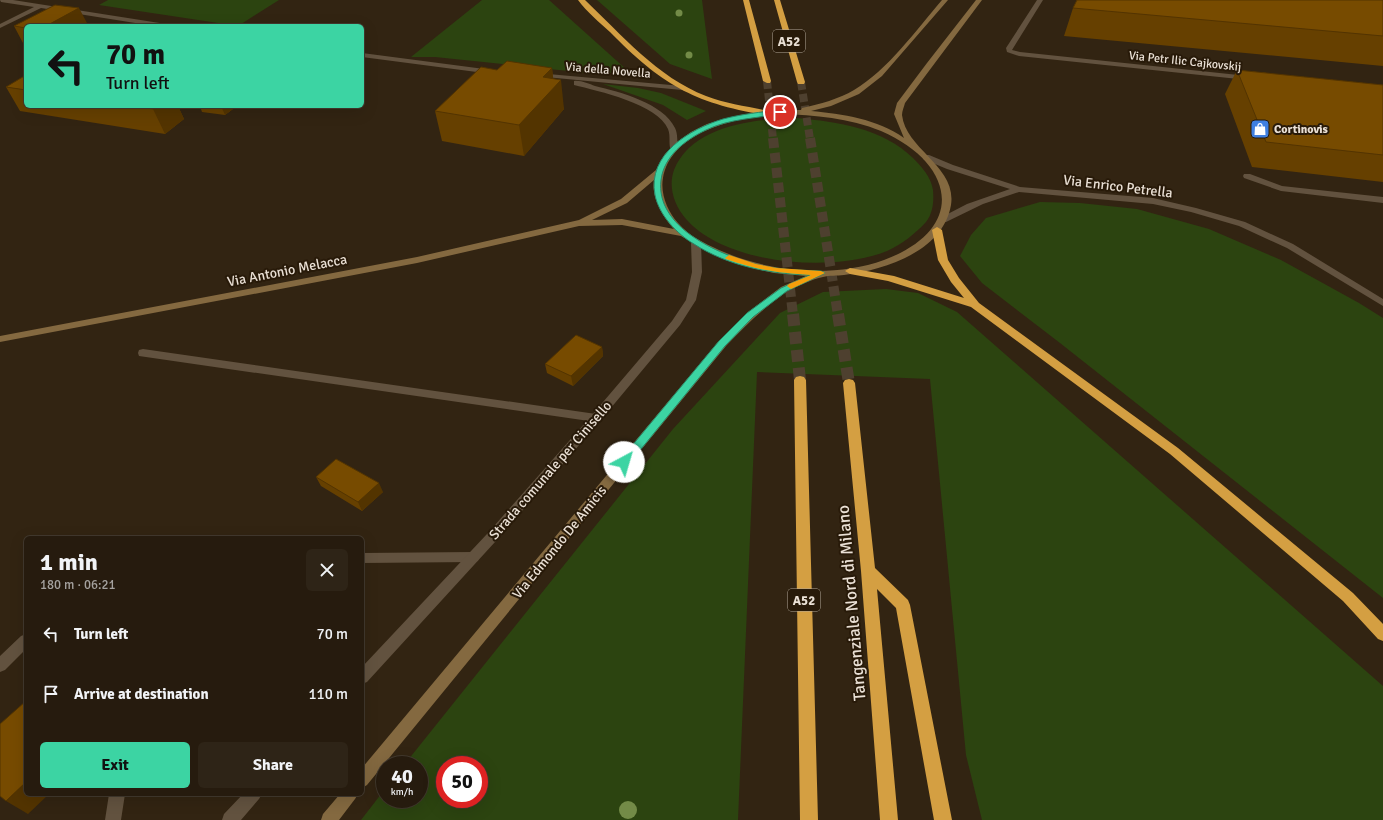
<!DOCTYPE html>
<html lang="en">
<head>
<meta charset="utf-8">
<style>
	body { margin:0; font-family:Signika,sans-serif; background:#2e2417; color:#f1f3f6; height:100vh; display:flex; flex-direction:column; font-size:15px; white-space:nowrap }
	* { box-sizing:border-box; margin:0 }
	p { font-size:13px; color:#a4a19e }
	.icon { flex:none; width:22px; height:22px; fill:none; stroke:currentColor; stroke-width:2; stroke-linecap:round; stroke-linejoin:round }
	.map { position:relative; flex:1; overflow:hidden }
	.drawer { position:absolute; left:24px; top:536px; width:340px; height:260px; display:flex; flex-direction:column; background:#261b0e; border-radius:6px; box-shadow:0 4px 16px #0002,0 0 0 1px #42392e }
	.drawer>* { flex:none }
	.guide { position:absolute; left:24px; top:24px; width:340px; height:84px; border-radius:6px; box-shadow:0 4px 16px #0002,0 0 0 1px #42392e; background:#3cd4a3; color:#111; overflow:hidden }
	.speed { position:absolute; left:376px; top:756px; display:flex; gap:8px; font-size:20px; font-weight:700; text-align:center }
	.speed>* { display:grid; place-content:center; width:52px; height:52px; border-radius:50%; background:#261b0e; box-shadow:0 4px 16px #0002,0 0 0 1px #42392e; line-height:1 }
	.speed small { font-size:10px; font-weight:400 }
	.speed .limit { border:6px solid #d22; background:#fff; color:#111 }
	.pin { position:absolute; display:grid; place-items:center; width:34px; height:34px; color:#fff; margin:-17px; border:2px solid #fff; border-radius:50%; box-shadow:0 1px 4px #0007 }
	.me { position:absolute; width:44px; margin:-22px; rotate:39deg; stroke-linejoin:round; filter:drop-shadow(0 0 3px #0008) }
	.turn { display:flex; align-items:center; gap:14px; height:84px; padding:0 16px; font-size:18px }
	.turn .icon { width:52px; height:52px; stroke-width:2.5 }
	.turn b { display:block; font-size:28px; line-height:34px }
	.round { display:grid; place-items:center; flex:none; width:42px; height:42px; border-radius:6px; background:#2e2417 }
	.summary { display:flex; align-items:center; justify-content:space-between; height:68px; padding:0 16px }
	h1 { font-size:24px; font-weight:700; line-height:30px }
	.cta { display:flex; gap:8px; margin-top:auto; padding:8px 16px }
	.cta a { flex:1; height:46px; border-radius:6px; background:#3cd4a3; color:#111; font-size:16px; font-weight:700; line-height:46px; text-align:center }
	.cta a+a { background:#2e2417; color:#f1f3f6 }
	ul { padding:0; list-style:none }
	li { display:flex; align-items:center; gap:12px; height:60px; padding:0 16px }
	li div { flex:1 }
	li b { display:block; font-size:15px }
	li em { font-style:normal }
	.map>svg:first-child { display:block }
</style>
</head>
<body>
<div class="map">
<svg width="1383" height="820" viewBox="0 0 1383 820">
	<rect width="100%" height="100%" fill="#322412"/>
	<!-- green -->
	<path fill="#2c4410" fill-rule="evenodd" d="M 108,0 L 279,0 L 238,26 L 99,5 Z
		M 482,0 L 549,0 L 627,70 L 622,73 L 588,73 L 435,57 L 411,57 Z
		M 597,0 L 702,0 L 712,79 L 670,64 Z
		M 603,84 L 638,88 L 661,93 L 706,111 L 687,120 L 663,105 Z
		M 797,118 C 838,122 882,128 913,158 C 922,167 931,177 933,190 C 934,201 933,213 926,222 C 915,234 902,244 887,251 C 833,273 726,265 686,219 C 674,205 668,187 674,170 C 692,125 756,119 797,118 Z
		M 1040,202 L 1080,203 L 1137,209 L 1209,229 L 1281,260 L 1359,303 L 1383,318 L 1383,598 L 1060,343 L 982,283 L 960,256 L 971,235 L 986,218 Z
		M 886,289 L 918,293 L 957,312 L 1383,686 L 1383,820 L 982,820 L 966,755 L 930,379 L 757,372 L 738,820 L 361,820 L 385,789 L 385,799 L 419,799 L 419,765 L 404,765 L 673,429 L 780,313 L 823,292 ZM 445,765 L 479,765 L 479,799 L 445,799 Z"/>
	<g fill="none" stroke-linecap="round" stroke-linejoin="round">
		<!-- motorway-tunnel-far2 -->
		<path stroke="#4e402f" stroke-width="8" stroke-dasharray="8 4" stroke-linecap="butt" d="M 767,81 L 773,139
			M 801,82 L 810,139"/>
		<!-- motorway-tunnel-far1 -->
		<path stroke="#4e402f" stroke-width="10" stroke-dasharray="10 5" stroke-linecap="butt" d="M 773,138 L 793,315
			M 810,138 L 838,315"/>
		<!-- motorway-tunnel -->
		<path stroke="#4e402f" stroke-width="12" stroke-dasharray="12 6" stroke-linecap="butt" d="M 793,314 L 800,380
			M 838,314 L 849,383"/>
		<!-- service -->
		<path fill="#62523f" fill-rule="evenodd" d="M 0,0 L 13,0 L 166,24 L 169,26 L 154,26 L 41,8 L 0,28 L 0,24 L 34,7 L 1,2 Z
			M 1037,0 L 1043,0 L 1012,50 L 1020,52 L 1248,76 L 1252,78 L 1248,80 L 1019,56 L 1007,52 L 1006,48 Z
			M 362,53 L 492,70 L 496,72 L 492,74 L 362,57 Z
			M 537,73 L 682,86 L 686,88 L 682,90 L 535,76 L 533,75 Z
			M 574,81 C 581,80 589,84 595,86 C 620,92 663,103 675,128 C 678,134 677,142 678,149 L 674,151 L 671,151 C 668,144 671,136 668,129 C 658,104 598,91 574,85 Z
			M 923,155 L 929,155 L 953,165 L 1020,187 L 1153,198 L 1196,208 L 1245,222 L 1293,244 L 1383,299 L 1383,306 L 1287,248 L 1239,226 L 1191,212 L 1153,204 L 1019,192 L 983,204 L 946,222 L 940,222 L 939,220 L 940,218 L 967,204 L 1010,189 L 947,169 L 923,159 Z
			M 1244,174 L 1250,174 L 1282,186 L 1383,197 L 1383,203 L 1281,191 L 1244,178 L 1243,176 Z
			M 143,349 L 596,414 L 600,415 L 602,418 L 600,421 L 596,422 L 139,356 L 138,353 L 139,350 Z
			M 473,552 L 478,553 L 479,557 L 478,561 L 473,562 L 362,563 L 362,553 Z
			M 26,634 L 26,649 L 5,670 L 0,672 L 0,656 L 21,636 Z
			M 109,794 L 125,794 L 121,820 L 105,820 Z"/>
		<!-- tertiary -->
		<path fill="#62523f" fill-rule="evenodd" d="M 696,240 L 701,243 L 702,272 L 696,300 L 680,325 L 600,421 L 495,542 L 367,682 L 362,684 L 362,667 L 487,534 L 592,415 L 672,321 L 686,300 L 692,272 L 691,243 Z
			M 243,794 L 262,794 L 259,799 L 241,820 L 222,820 L 224,814 Z"/>
		<!-- secondary -->
		<path fill="#846940" fill-rule="evenodd" d="M 942,0 L 948,0 L 882,76 L 859,94 L 831,106 L 811,111 C 842,114 878,119 904,138 L 894,114 L 897,103 L 927,63 L 976,0 L 982,0 L 905,103 C 904,107 902,111 902,115 C 906,150 957,166 951,205 C 943,252 884,270 844,275 C 837,276 829,275 823,277 C 812,279 799,286 789,290 C 784,293 779,298 774,301 C 756,315 741,330 726,346 L 367,785 L 362,788 L 362,768 L 718,342 L 747,313 L 781,287 L 806,276 L 774,273 L 748,267 L 707,251 L 681,236 L 622,225 L 579,226 L 417,263 L 0,342 L 0,336 L 417,257 L 579,220 L 621,199 L 656,170 L 665,154 L 677,142 L 691,132 L 707,124 L 740,115 L 774,110 L 801,110 L 802,108 C 820,104 839,99 854,90 C 888,70 916,30 942,0 ZM 781,114 C 815,115 849,118 881,131 C 955,163 968,229 884,260 C 831,279 769,272 719,250 C 704,243 689,236 678,223 C 668,212 660,194 663,178 C 672,129 740,117 781,114 ZM 654,180 C 651,197 663,217 674,229 L 622,219 L 592,220 L 627,203 Z
			M 340,794 L 358,794 L 355,799 L 339,820 L 321,820 L 323,814 Z"/>
		<!-- motorway -->
		<path fill="#d49f42" fill-rule="evenodd" d="M 578,0 L 585,0 C 622,35 657,77 706,96 C 726,104 747,106 768,111 L 769,113 L 765,115 C 693,103 661,84 610,32 C 599,22 587,12 578,0 Z
			M 743,0 L 749,0 L 771,81 L 770,83 L 767,83 L 763,81 Z
			M 774,0 L 780,0 L 805,82 L 804,84 L 798,84 L 797,82 Z
			M 937,227 L 942,230 L 948,260 L 959,278 L 979,303 L 1178,448 L 1353,593 L 1383,624 L 1383,641 L 1378,639 L 1343,601 L 1170,454 L 971,307 L 888,281 L 850,274 L 845,271 L 850,268 L 894,276 L 964,298 L 951,282 L 938,260 L 932,230 Z
			M 800,376 L 804,377 L 806,380 L 818,820 L 800,820 L 794,380 L 796,377 Z
			M 849,379 L 853,380 L 855,383 L 875,568 L 908,600 L 910,605 L 952,820 L 934,820 L 896,608 L 877,589 L 898,820 L 880,820 L 861,571 L 843,383 L 845,380 Z"/>
	</g>
	<!-- trees -->
	<g fill="#738b47">
		<circle cx="679" cy="13" r="3.5"/>
		<circle cx="689" cy="55" r="3.5"/>
		<circle cx="628" cy="810" r="9"/>
	</g>
	<!-- wall -->
	<path fill="#664000" d="M 1383,0 L 1383,66 L 1064,36 L 1073,8 Z
		M 87,23 L 26,26 L 26,43 L 23,43 L 14,26 Z
		M 552,68 L 553,78 L 564,109 L 524,156 L 442,141 L 435,111 L 497,70 Z
		M 1237,70 L 1383,85 L 1383,182 L 1252,167 L 1225,94 Z
		M 6,87 L 26,90 L 26,106 L 178,106 L 184,119 L 165,134 L 20,111 Z
		M 200,106 L 237,106 L 225,115 L 202,112 Z
		M 602,347 L 603,356 L 573,386 L 547,373 L 545,364 Z
		M 316,477 L 383,492 L 362,511 L 321,486 Z"/>
	<!-- shaded-wall -->
	<path fill="#533400" d="M 79,8 L 87,23 L 82,26 L 46,26 Z
		M 552,68 L 554,87 L 561,80 L 564,109 L 524,156 L 519,125 L 543,77 Z
		M 158,106 L 178,106 L 184,119 L 165,134 L 153,109 Z
		M 221,106 L 237,106 L 225,115 Z
		M 602,347 L 603,356 L 573,386 L 571,376 Z
		M 379,483 L 383,492 L 362,511 L 358,502 Z
		M 26,782 L 26,794 L 49,794 L 28,814 L 6,801 Z"/>
	<!-- building -->
	<path fill="#774b00" stroke="#533400" d="M 1077,0 L 1383,0 L 1383,36 L 1073,8 Z
		M 55,5 L 79,8 L 46,26 L 26,26 L 26,28 L 14,26 Z
		M 507,61 L 552,68 L 543,77 L 561,80 L 519,125 L 435,111 L 481,67 L 497,70 Z
		M 1237,70 L 1383,85 L 1383,155 L 1266,142 Z
		M 26,75 L 26,90 L 6,87 Z
		M 132,106 L 158,106 L 153,109 Z
		M 576,335 L 602,347 L 571,376 L 545,364 Z
		M 336,459 L 379,483 L 358,502 L 316,477 Z
		M 26,701 L 26,724 L 24,726 L 26,728 L 26,782 L 6,801 L 0,796 L 0,724 Z"/>
	<!-- route -->
	<path fill="#3cd4a3" stroke="#278a6a" d="M 780,110 L 784,112 L 783,113 C 756,119 731,118 706,130 C 685,140 664,156 661,180 C 655,227 718,254 755,264 C 776,270 799,270 821,271 L 825,273 L 787,291 L 753,317 L 725,346 L 628,465 L 621,465 L 620,462 L 621,459 L 719,341 L 747,313 L 781,288 L 810,275 C 770,274 728,266 694,244 C 677,234 659,215 655,195 C 647,154 690,129 723,119 C 742,114 761,112 780,110 Z"/>
	<!-- slow -->
	<path fill="#f59e0b" d="M 729,255 L 756,264 L 777,268 L 821,271 L 825,273 L 791,289 L 787,286 L 789,284 L 811,275 C 778,273 757,270 726,259 L 725,258 Z"/>
	<!-- icons -->
	<defs>
		<g id="shop-square" transform="scale(1)"><rect x="-9" y="-9" width="18" height="18" rx="4" fill="#3f7fe0" stroke="#281a09"/><path d="M-5-2.5h2.3a2.7 3.5 0 0 1 5.4 0H5L5.5 6h-11ZM-1.5-2.5h3a1.5 2.3 0 0 0-3 0Z" fill="#fff"/></g>
	</defs>
	<g fill-rule="evenodd">
		<use href="#shop-square" x="1260" y="129"/>
	</g>
	<g text-anchor="middle" stroke-width="4" stroke-linejoin="round" paint-order="stroke">
		<!-- far-street labels -->
		<g font-size="12" fill="#eae0d5" stroke="#281a09">
			<text transform="translate(1185 61) rotate(6)" y="4">Via Petr Ilic Cajkovskij</text>
			<text transform="translate(608 70) rotate(5)" y="4">Via della Novella</text>
		</g>
		<!-- far-poi labels -->
		<g font-size="12" font-weight="bold" fill="#eae0d5" stroke="#281a09" text-anchor="start">
			<text x="1274" y="133">Cortinovis</text>
		</g>
		<!-- shield labels -->
		<g fill="#281a09" stroke="#b0a598" stroke-width="1">
			<rect x="773" y="30" width="32" height="22" rx="3"/>
			<rect x="788" y="589" width="32" height="22" rx="3"/>
		</g>
		<g font-size="13" font-weight="bold" fill="#eae0d5">
			<text x="789" y="46">A52</text>
			<text x="804" y="605">A52</text>
		</g>
		<!-- street labels -->
		<g font-size="14" fill="#eae0d5" stroke="#281a09">
			<text transform="translate(1118 186) rotate(7)" y="5">Via Enrico Petrella</text>
			<text transform="translate(287 270) rotate(-11)" y="5">Via Antonio Melacca</text>
			<text transform="translate(550 470) rotate(-49)" y="5">Strada comunale per Cinisello</text>
			<text transform="translate(559 542) rotate(-51)" y="5">Via Edmondo De Amicis</text>
		</g>
		<!-- near-street labels -->
		<g font-size="17" fill="#eae0d5" stroke="#281a09">
			<text transform="translate(851 603) rotate(-95)" y="6">Tangenziale Nord di Milano</text>
		</g>
	</g>
</svg>
<div class="speed"><div>40<small>km/h</small></div><div class="limit">50</div></div>
<div class="pin" style="left:780px;top:112px;background:#d93025"><svg class="icon" aria-label="arrive" viewBox="0 0 24 24"><path d="M6 21V4h12l-3 4 3 4H6"/></svg></div>
<svg class="me" style="left:624px;top:462px" viewBox="-20 -20 40 40"><circle r="19" fill="#fff"/><path d="M0-13L10 11 0 6-10 11z" fill="#3cd4a3"/></svg>
<div class="guide">
<div class="turn"><svg class="icon" aria-label="left" viewBox="0 0 24 24"><path d="M17 20v-9H6M10 6l-5 5 5 5"/></svg><div><b>70 m</b>Turn left</div></div>
</div>
<section class="drawer">
<div class="summary"><div><h1>1 min</h1><p>180 m · 06:21</p></div><a class="round"><svg class="icon" aria-label="close" viewBox="0 0 24 24"><path d="M6 6l12 12M18 6L6 18"/></svg></a></div>
<ul>
<li><svg class="icon" aria-label="left" viewBox="0 0 24 24"><path d="M17 20v-9H6M10 6l-5 5 5 5"/></svg><div><b>Turn left</b></div><em>70 m</em></li>
<li><svg class="icon" aria-label="arrive" viewBox="0 0 24 24"><path d="M6 21V4h12l-3 4 3 4H6"/></svg><div><b>Arrive at destination</b></div><em>110 m</em></li>
</ul>
<div class="cta"><a>Exit</a><a>Share</a></div>
</section>
</div>
</body>
</html>
